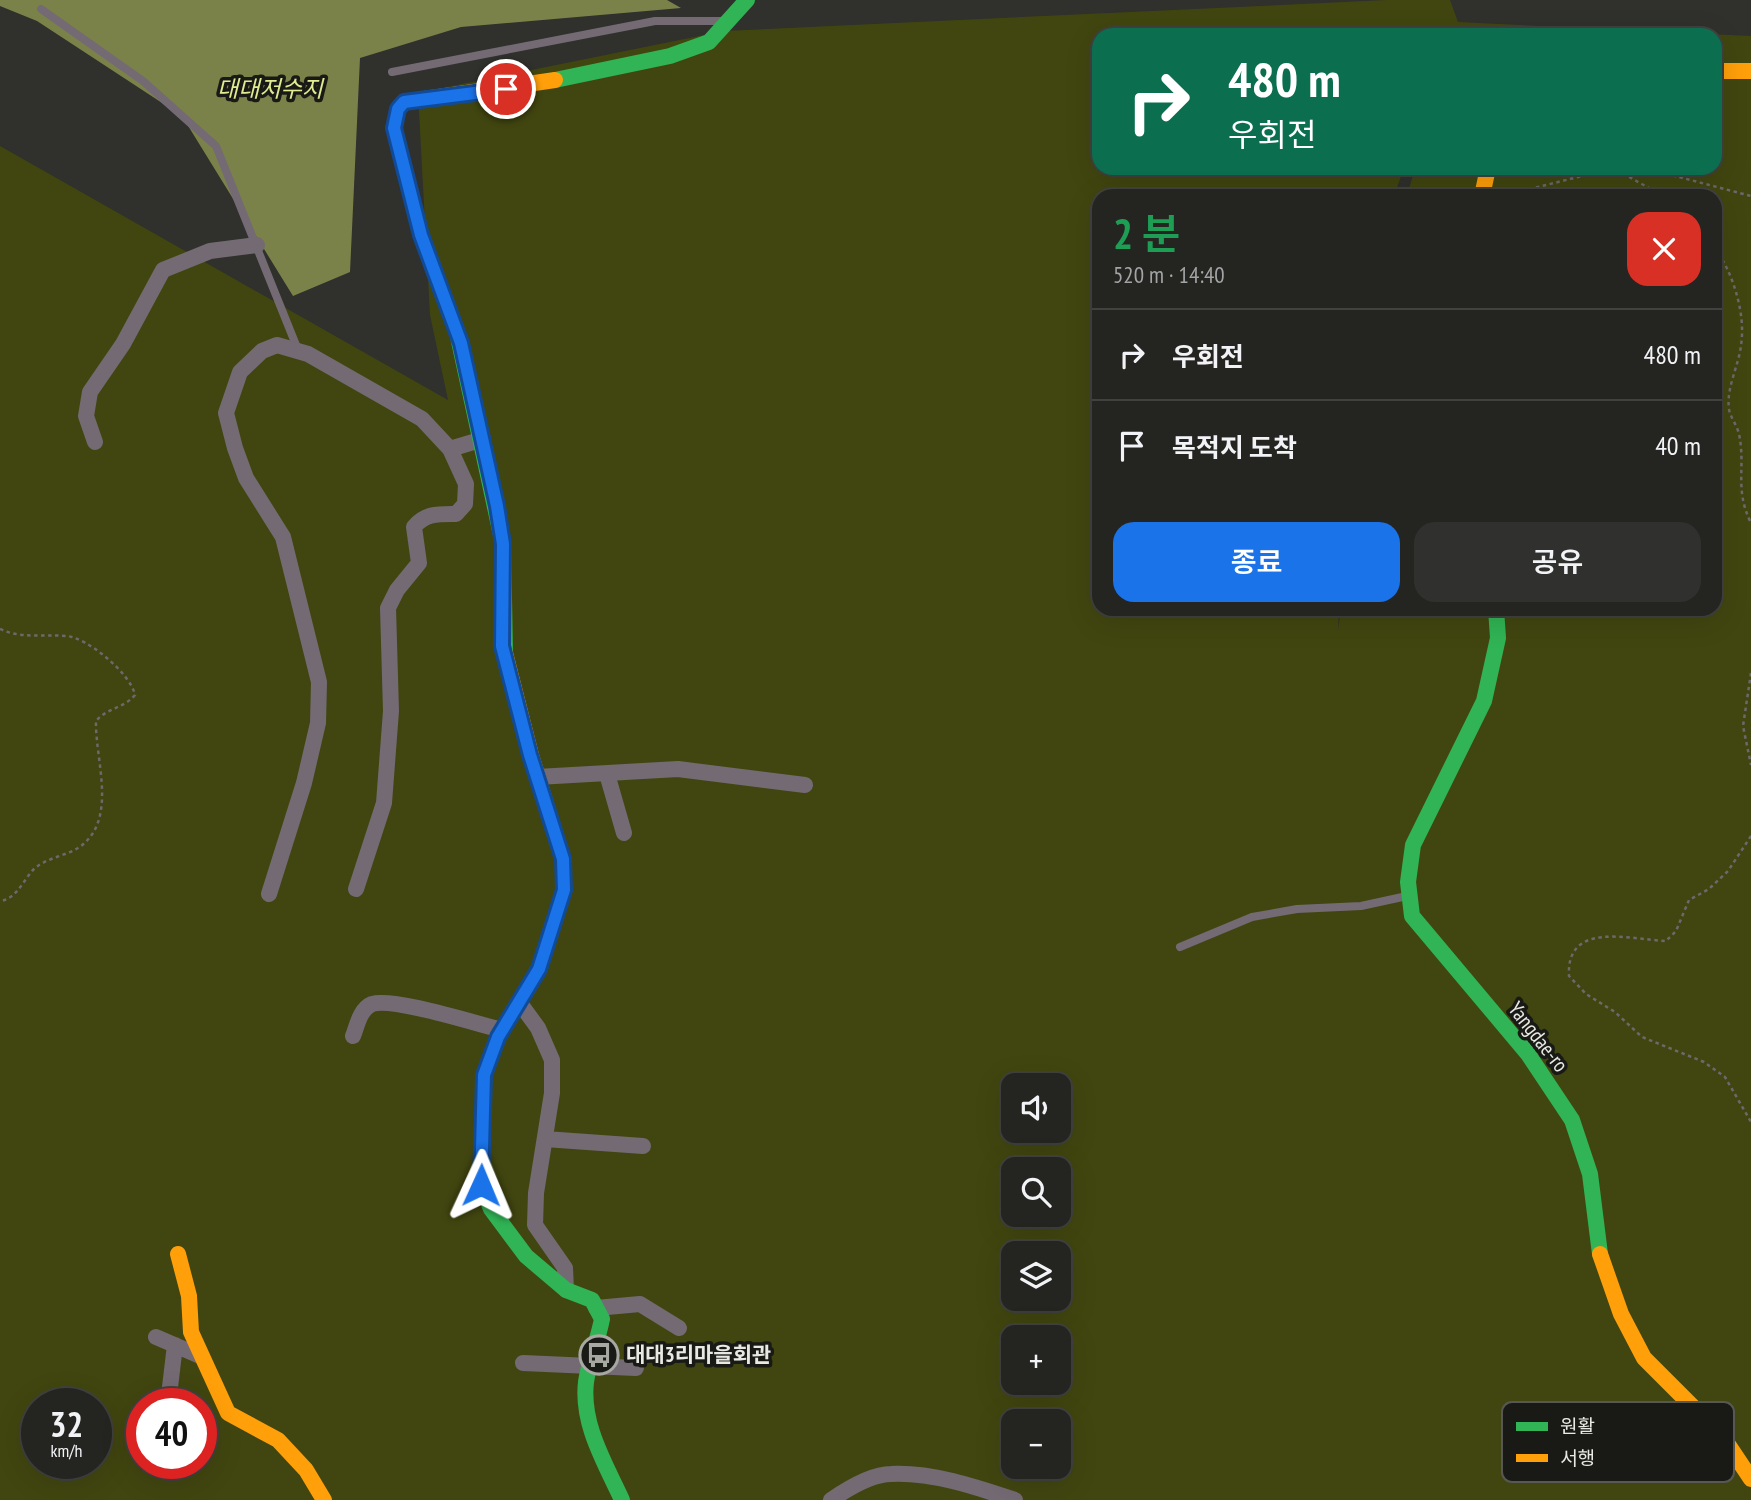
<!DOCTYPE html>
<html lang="ko">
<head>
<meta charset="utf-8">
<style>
	body { margin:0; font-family:"PT Sans Narrow","Noto Sans KR",sans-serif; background:#30302e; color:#f1f3f6; height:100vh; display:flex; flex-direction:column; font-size:26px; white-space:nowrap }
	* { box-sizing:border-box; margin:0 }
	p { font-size:23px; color:#a3a4a5 }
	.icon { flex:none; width:38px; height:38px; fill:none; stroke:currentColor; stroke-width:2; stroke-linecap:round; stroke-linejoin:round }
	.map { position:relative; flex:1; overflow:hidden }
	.details { position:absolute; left:1092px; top:189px; width:630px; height:427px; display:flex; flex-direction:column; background:#242421; border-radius:21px; box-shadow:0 7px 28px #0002,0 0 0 2px #41413f }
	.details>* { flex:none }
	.top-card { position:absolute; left:1092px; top:28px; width:630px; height:147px; border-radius:21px; box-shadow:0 7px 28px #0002,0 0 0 2px #41413f; background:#0b6e4f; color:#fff; overflow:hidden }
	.fabs { position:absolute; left:1001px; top:1073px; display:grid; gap:14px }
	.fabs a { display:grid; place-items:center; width:70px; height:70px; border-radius:14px; background:#242421; box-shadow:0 7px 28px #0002,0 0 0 2px #41413f; font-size:35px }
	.speed { position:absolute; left:21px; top:1388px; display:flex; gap:14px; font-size:35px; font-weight:700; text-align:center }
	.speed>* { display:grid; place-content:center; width:91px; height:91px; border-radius:50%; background:#242421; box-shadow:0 7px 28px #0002,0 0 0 2px #41413f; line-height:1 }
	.speed small { font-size:18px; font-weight:400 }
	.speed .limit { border:10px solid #d22; background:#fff; color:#111 }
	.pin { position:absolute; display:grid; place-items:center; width:60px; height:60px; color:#fff; margin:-30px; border:4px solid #fff; border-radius:50%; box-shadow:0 2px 7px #0007 }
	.me { position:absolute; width:77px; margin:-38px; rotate:1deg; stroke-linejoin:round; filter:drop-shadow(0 0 5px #0008) }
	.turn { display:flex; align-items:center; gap:24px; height:147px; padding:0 21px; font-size:32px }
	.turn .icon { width:91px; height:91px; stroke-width:2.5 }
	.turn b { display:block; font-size:49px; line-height:60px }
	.round { display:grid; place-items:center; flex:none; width:74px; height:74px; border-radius:21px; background:#30302e }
	.summary { display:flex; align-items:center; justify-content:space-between; height:119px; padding:0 21px }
	h1 { font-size:42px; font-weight:600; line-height:52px; color:#1e9e55 }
	.cta { display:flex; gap:14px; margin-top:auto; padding:14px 21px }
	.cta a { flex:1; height:80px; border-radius:21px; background:#1a73e8; color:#fff; font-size:28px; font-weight:600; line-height:80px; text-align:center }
	.cta a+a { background:#30302e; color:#f1f3f6 }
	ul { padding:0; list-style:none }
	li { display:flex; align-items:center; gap:21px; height:91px; padding:0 21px; border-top:2px solid #41413f }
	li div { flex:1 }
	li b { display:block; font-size:26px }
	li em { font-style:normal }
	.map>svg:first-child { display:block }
</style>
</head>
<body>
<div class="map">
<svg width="1751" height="1500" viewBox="0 0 1751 1500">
	<rect width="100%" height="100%" fill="#30302c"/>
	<!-- green -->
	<path fill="#414610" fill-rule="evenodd" d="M 1387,0 L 1450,0 L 1458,22 L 1751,36 L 1751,1500 L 0,1500 L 0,146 L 448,400 L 430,315 L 418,93 L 724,31 ZM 1099,35 L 1715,35 L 1715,168 L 1415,168 L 1407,196 L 1715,196 L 1715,609 L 1341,609 L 1338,630 L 1339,609 L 1099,609 L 1099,196 L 1394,196 L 1404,168 L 1099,168 ZM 1013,1085 L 1059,1085 L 1059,1130 L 1013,1130 ZM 1013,1169 L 1059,1169 L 1059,1214 L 1013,1214 ZM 1013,1253 L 1059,1253 L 1059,1298 L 1013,1298 ZM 1013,1337 L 1059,1337 L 1059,1382 L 1013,1382 ZM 37,1404 L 96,1404 L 96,1463 L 37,1463 ZM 142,1404 L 201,1404 L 201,1463 L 142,1463 ZM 1013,1421 L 1059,1421 L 1059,1466 L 1013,1466 Z"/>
	<!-- water -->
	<path fill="#7b8249" d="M 0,0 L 667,0 L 681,8 L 461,27 L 360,58 L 350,272 L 293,296 L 182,116 L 37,21 L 0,6 Z"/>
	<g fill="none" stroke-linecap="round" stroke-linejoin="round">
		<!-- path -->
		<path stroke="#6d686b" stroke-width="2.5" stroke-dasharray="3.5 3.5" stroke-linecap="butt" d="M 1617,170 L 1663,196
			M 1502,196 L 1614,168 L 1645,168 L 1751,196
			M 1715,248 C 1733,273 1746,314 1741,345 C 1739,365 1726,388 1729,409 C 1730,417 1737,425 1739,434 C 1746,467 1734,489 1751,523
			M 0,629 C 22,639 42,634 66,636 C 87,637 131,674 135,695 C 123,709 108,707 96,721 C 95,761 119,821 78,848 C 65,856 46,858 34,869 C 23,880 17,899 0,901
			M 1751,673 L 1743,726 L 1751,765
			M 1751,836 L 1728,871 L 1709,889 L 1689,900 L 1676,931 L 1666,941 C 1628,939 1566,921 1569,976 L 1586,994 L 1615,1012 L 1642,1037 L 1704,1062 L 1725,1077 L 1751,1122"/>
		<!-- lane -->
		<path stroke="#746a73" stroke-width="8" d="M 41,9 L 143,81 L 216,146 L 298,350
			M 392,72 L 655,21 L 724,21
			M 1180,947 L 1252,917 L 1297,909 L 1361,906 L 1407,896"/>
		<!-- street -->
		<path stroke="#746a73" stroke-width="16" d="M 95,442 L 86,416 L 90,392 L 123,344 L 163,270 L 210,251 L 257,245
			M 450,449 L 483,439
			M 607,774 L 624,833
			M 537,777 L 678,769 L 805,785
			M 269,894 L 304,783 L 318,723 L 319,682 L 283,537 L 246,478 L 235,448 L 226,413 L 240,372 L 262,351 L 277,345 L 308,354 L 422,419 L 450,449 L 466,484 L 465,504 L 456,514 C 439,514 425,513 414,527 L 419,563 L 397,590 L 388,608 L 391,711 L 384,803 L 356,889
			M 519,1002 L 538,1028 L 552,1060 L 552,1093 L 536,1193 L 535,1225 L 565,1268 L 566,1290
			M 353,1036 C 357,1026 360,1009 372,1004 C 393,997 477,1024 502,1030
			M 545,1139 L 643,1146
			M 596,1308 L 640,1304 L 679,1328
			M 156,1337 L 200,1356
			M 523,1363 L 636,1368
			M 168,1404 L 175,1345
			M 136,1446 L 142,1442
			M 831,1500 C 847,1489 871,1474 891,1474 C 932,1472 976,1487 1015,1500"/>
		<!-- fast -->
		<path stroke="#30b455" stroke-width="16" d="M 555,80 L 670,56 L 709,42 L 747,0
			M 457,332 L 503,544 L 505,653
			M 1496,609 L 1498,638 L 1484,701 L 1413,845 L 1408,882 L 1412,916 L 1528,1054 L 1572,1120 L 1590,1174 L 1600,1254
			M 489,1062 L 484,1075 L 481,1184 L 491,1209 L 526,1256 L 566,1290 L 592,1300 L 602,1319 C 598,1340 589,1361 586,1382 C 581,1424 605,1463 622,1500"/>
		<!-- slow -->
		<path stroke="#ff9f0a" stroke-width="16" d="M 1715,71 L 1751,71
			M 1482,196 L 1488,168
			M 457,332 L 421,235 L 394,128 L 398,109 L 404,102 L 555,80
			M 489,1062 L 498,1037 L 539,969 L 564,890 L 563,859 L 531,755 L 505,653
			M 178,1254 L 189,1296 L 191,1332 L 228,1413 L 278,1440 L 306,1470 L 324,1500
			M 1600,1254 L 1621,1314 L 1644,1358 L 1723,1437 L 1751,1479"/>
	</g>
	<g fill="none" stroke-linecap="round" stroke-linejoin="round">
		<!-- route casing -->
		<g stroke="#114b97" stroke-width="18">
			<path id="route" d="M 481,1185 L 484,1075 L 498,1037 L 539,969 L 564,890 L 563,859 L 530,755 L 502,646 L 503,544 L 497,506 L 461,343 L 421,235 L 394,128 L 398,109 L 404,102 L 506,89"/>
		</g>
		<!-- route -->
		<use href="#route" stroke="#1a73e8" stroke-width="12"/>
	</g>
	<!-- icons -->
	<defs>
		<g id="bus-ring" transform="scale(2.0125)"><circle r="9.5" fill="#191a16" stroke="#a8a8a3" stroke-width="1.5"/><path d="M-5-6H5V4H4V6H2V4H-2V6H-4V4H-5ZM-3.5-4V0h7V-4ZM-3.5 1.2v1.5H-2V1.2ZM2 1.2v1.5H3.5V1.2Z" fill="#a8a8a3"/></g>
	</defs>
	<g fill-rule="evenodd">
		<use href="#bus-ring" x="599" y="1355"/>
	</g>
	<g text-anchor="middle" stroke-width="7" stroke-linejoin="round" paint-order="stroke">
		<!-- street labels -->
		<g font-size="21" fill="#e8e9e3" stroke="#191a16">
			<text transform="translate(1538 1037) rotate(52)" y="7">Yangdae-ro</text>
		</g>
		<!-- poi labels -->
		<g font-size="21" font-weight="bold" fill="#e8e9e3" stroke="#191a16" text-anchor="start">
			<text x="626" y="1362">대대3리마을회관</text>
		</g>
		<!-- water labels -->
		<g font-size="23" font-style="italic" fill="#e1ec91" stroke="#191a16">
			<text x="270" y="97">대대저수지</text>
		</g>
	</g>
	<!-- legend -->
	<rect x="1502" y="1402" width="232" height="80" rx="10" fill="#191a16" stroke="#575854" stroke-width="2"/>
	<rect x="1516" y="1422" width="32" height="9" fill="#30b455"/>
	<rect x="1516" y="1454" width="32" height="8" fill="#ff9f0a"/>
	<g font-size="19" fill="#e8e9e3">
		<text x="1560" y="1433">원활</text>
		<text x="1560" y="1465">서행</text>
	</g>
</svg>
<div class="fabs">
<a><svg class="icon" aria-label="sound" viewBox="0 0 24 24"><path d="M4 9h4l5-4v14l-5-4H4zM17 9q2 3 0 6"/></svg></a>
<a><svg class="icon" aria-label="search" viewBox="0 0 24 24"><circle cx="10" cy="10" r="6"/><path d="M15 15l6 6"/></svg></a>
<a><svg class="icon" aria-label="layers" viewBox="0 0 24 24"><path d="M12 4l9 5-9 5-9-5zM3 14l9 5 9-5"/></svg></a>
<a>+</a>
<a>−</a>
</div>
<div class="speed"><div>32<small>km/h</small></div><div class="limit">40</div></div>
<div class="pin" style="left:506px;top:89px;background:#d93025"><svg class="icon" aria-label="arrive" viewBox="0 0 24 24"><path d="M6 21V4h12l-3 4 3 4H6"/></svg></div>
<svg class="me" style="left:481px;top:1185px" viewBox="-20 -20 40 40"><path d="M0-17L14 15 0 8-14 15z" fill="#1a73e8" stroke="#fff" stroke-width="4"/></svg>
<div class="top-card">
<div class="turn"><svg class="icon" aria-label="right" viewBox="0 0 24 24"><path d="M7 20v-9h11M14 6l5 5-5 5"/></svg><div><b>480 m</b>우회전</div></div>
</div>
<section class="details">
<div class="summary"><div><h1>2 분</h1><p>520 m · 14:40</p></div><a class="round" style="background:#d93025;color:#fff"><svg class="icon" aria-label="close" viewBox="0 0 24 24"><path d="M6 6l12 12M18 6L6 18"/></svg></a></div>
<ul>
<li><svg class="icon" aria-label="right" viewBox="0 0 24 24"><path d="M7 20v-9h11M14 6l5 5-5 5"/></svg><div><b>우회전</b></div><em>480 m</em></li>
<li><svg class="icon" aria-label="arrive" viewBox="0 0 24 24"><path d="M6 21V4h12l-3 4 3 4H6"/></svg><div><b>목적지 도착</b></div><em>40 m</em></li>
</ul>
<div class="cta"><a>종료</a><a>공유</a></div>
</section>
</div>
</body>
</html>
